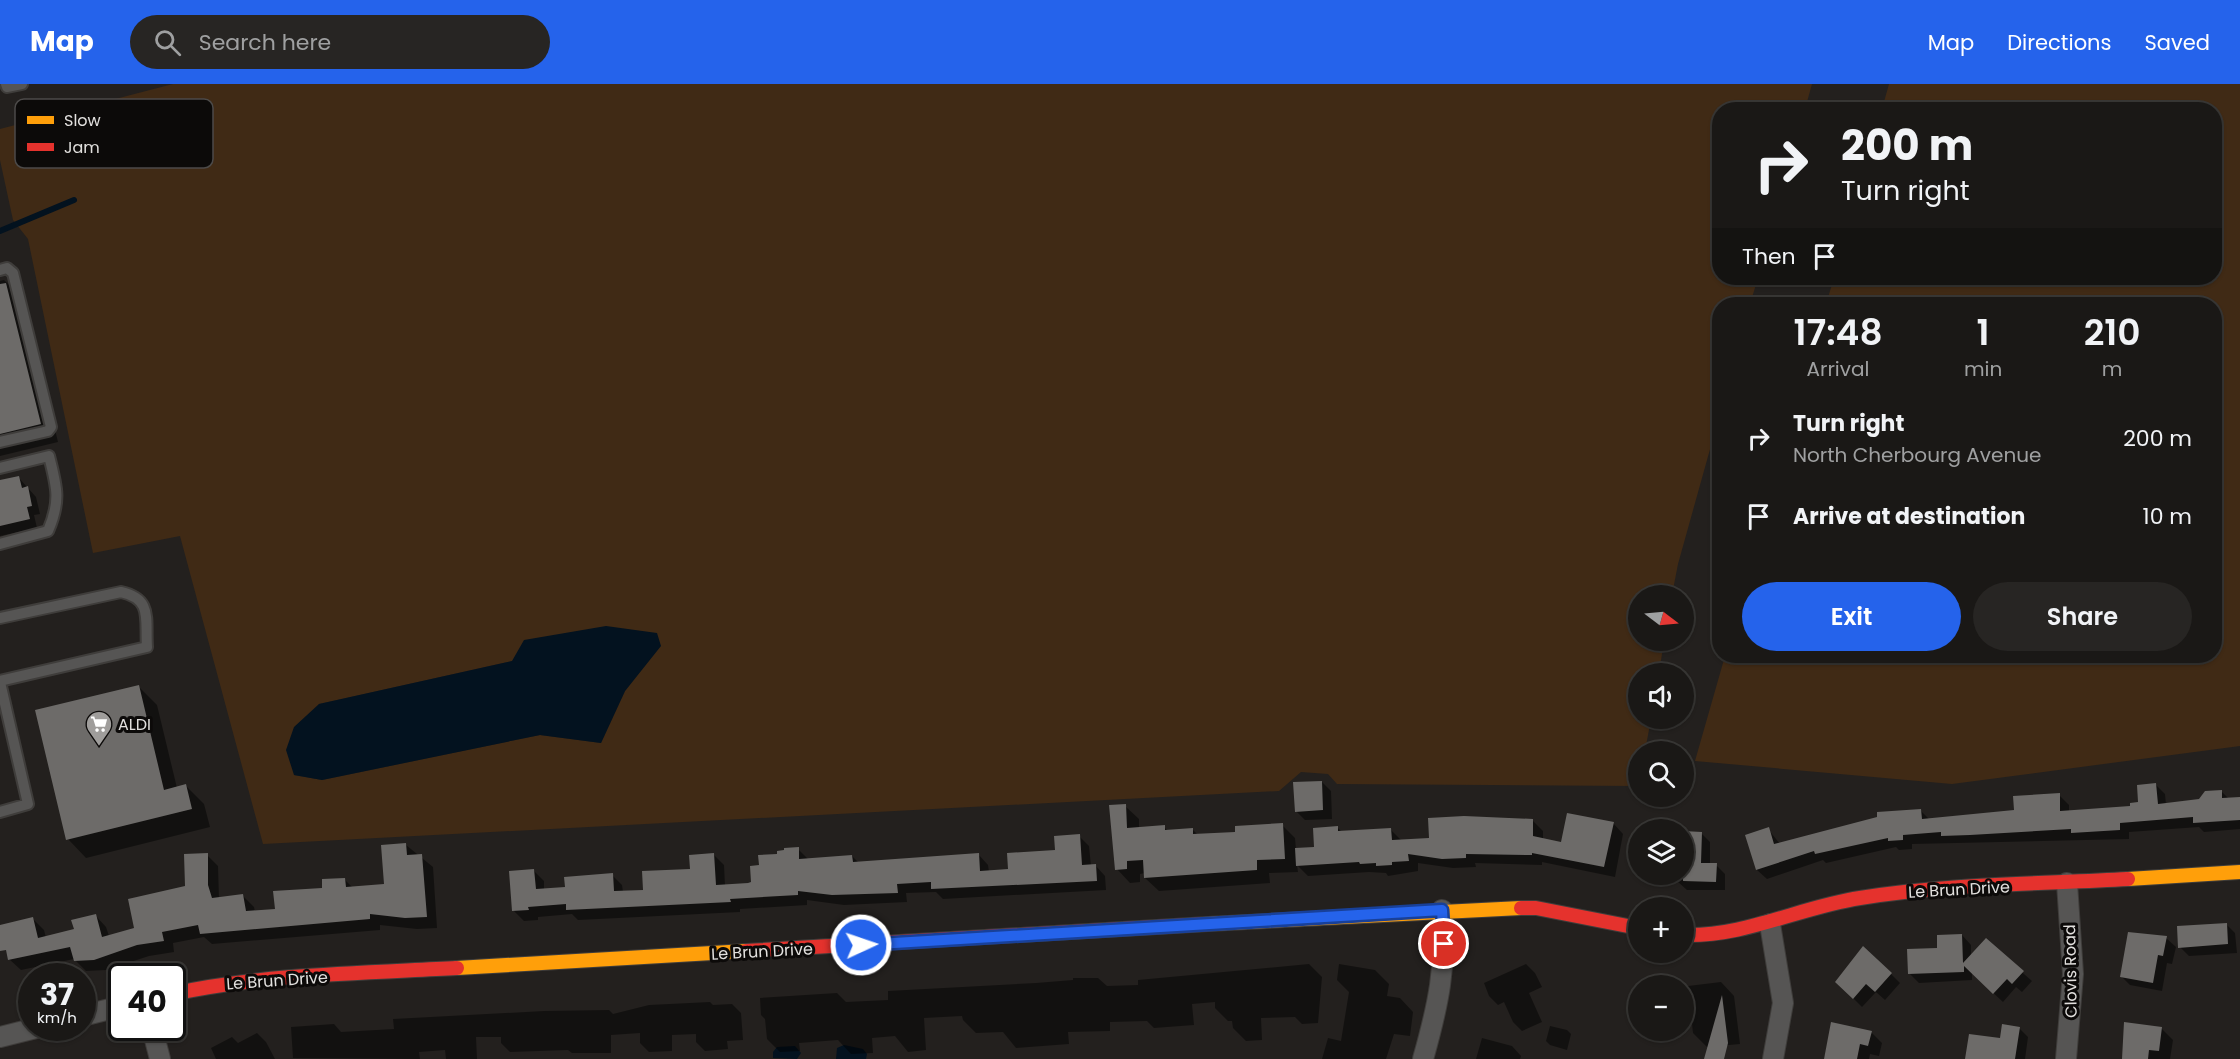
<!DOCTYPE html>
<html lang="en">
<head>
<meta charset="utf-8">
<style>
	body { margin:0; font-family:Poppins,sans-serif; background:#272523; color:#f1f3f6; height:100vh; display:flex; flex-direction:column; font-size:22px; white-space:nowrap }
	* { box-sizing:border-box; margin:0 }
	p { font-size:20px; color:#9fa0a1 }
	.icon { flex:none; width:33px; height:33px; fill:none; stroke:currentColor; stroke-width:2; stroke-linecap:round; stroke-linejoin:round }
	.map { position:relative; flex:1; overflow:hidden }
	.panel { position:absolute; left:1712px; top:213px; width:510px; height:366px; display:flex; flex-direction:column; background:#1a1816; border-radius:24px; box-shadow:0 2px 4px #0004,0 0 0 2px #383735 }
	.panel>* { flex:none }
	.top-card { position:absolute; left:1712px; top:18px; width:510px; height:183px; border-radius:24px; box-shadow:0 2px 4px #0004,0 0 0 2px #383735; background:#1a1816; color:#f1f3f6; overflow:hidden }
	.needle { width:39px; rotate:106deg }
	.fabs { position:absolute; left:1628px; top:501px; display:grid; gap:12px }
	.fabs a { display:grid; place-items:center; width:66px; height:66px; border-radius:50%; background:#1a1816; box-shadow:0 2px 4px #0004,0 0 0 2px #383735; font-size:30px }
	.speed { position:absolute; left:18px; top:879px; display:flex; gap:12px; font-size:30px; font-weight:700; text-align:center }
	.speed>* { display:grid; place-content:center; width:78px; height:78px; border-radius:50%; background:#1a1816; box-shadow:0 2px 4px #0004,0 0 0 2px #383735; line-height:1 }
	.speed small { font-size:15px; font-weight:400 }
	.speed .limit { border:3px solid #111; border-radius:9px; background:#fff; color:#111 }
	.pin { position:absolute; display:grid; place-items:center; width:51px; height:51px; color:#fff; margin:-26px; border:3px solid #fff; border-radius:50%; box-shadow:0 2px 6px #0007 }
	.me { position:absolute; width:66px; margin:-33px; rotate:87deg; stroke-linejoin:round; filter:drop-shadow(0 0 4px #0008) }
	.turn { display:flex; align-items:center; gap:21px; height:126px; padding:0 30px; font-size:27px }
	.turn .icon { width:78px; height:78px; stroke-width:2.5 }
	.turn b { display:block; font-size:42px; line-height:51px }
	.then { display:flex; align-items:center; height:57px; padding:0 30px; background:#0003; gap:12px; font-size:22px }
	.eta { display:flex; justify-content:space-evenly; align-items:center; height:102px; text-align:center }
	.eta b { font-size:36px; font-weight:600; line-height:42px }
	.cta { display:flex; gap:12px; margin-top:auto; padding:12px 30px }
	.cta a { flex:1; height:69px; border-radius:36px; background:#2563eb; color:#fff; font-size:24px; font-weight:600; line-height:69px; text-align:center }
	.cta a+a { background:#272523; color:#f1f3f6 }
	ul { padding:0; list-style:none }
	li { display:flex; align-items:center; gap:18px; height:78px; padding:0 30px }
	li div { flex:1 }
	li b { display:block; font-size:22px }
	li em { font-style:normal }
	header { display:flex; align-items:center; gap:36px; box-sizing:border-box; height:84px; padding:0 30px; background:#2563eb; color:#fff }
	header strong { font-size:28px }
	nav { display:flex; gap:33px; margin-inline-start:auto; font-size:21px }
	.search { width:420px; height:54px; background:#272523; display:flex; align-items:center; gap:15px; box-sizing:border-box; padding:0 21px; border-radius:33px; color:#9fa0a1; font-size:22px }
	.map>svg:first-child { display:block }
</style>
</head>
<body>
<header>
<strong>Map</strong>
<div class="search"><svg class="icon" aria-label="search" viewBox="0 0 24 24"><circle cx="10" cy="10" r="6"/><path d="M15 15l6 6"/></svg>Search here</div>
<nav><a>Map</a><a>Directions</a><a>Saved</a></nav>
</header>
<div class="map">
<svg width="2240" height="975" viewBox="0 0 2240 975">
	<rect width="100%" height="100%" fill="#23201e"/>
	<!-- green -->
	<path fill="#402a15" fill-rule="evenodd" d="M 173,0 L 1812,0 L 1805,25 L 1719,26 L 1719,194 L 1758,194 L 1750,220 L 1719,220 L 1719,333 L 1678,480 L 1672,511 L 1638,512 L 1638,556 L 1664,557 L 1659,589 L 1638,590 L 1638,634 L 1651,635 L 1645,667 L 1638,668 L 1638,702 L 1337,700 L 1328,690 L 1301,688 L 1279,707 L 263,760 L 180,452 L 93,469 L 28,155 L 13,136 L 0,76 L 0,45 ZM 661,561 L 625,607 L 601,659 L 540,651 L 322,696 L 294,691 L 319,620 L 512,577 Z
		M 1889,0 L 2240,0 L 2240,662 L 1952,700 L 1695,677 L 1725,572 L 2214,572 L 2214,220 L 1826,220 L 1834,194 L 2214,194 L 2214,26 L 1882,25 Z"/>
	<!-- water -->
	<path fill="#03121f" d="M 606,542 L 657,549 L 661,562 L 625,607 L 601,659 L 540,651 L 322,696 L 294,691 L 286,666 L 294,643 L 319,620 L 512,577 L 524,556 Z
		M 844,961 L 863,965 L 867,970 L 866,975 L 836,975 L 837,964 Z
		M 795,962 L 801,969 L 797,975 L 773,974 L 773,968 L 777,963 Z"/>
	<!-- shadow -->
	<path fill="#0007" d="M 4,196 L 23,214 L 58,358 L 0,372 L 0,197 Z
		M 19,394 L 36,413 L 40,430 L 34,431 L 37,444 L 0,452 L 0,398 Z
		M 139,603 L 157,621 L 177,704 L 186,702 L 204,720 L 210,743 L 86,774 L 68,755 Z
		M 1322,698 L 1331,707 L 1332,735 L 1305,736 L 1296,727 Z
		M 2155,700 L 2165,710 L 2166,721 L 2200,717 L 2221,707 L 2229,715 L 2240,715 L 2240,745 L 2204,748 L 2199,743 L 2129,748 L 2129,755 L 1912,760 L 1912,765 L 1899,766 L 1896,763 L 1826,779 L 1823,776 L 1767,795 L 1757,786 L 1747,752 L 1768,745 L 1780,760 L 1920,726 L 1929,735 L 2015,727 L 2059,711 L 2069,721 L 2069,728 L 2132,723 L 2140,720 Z
		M 1125,722 L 1139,735 L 1139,745 L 1164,743 L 1169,748 L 1193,746 L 1198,751 L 1237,749 L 1282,741 L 1295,754 L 1296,766 L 1316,764 L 1337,743 L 1342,748 L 1391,746 L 1401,756 L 1431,756 L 1533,737 L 1543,747 L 1543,756 L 1562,760 L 1613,739 L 1623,750 L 1615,793 L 1542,778 L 1542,781 L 1475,779 L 1476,783 L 1453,784 L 1418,779 L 1418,787 L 1388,792 L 1386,789 L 1369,788 L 1308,792 L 1297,781 L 1298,788 L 1269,789 L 1270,799 L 1159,807 L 1145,794 L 1145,789 L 1140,790 L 1140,798 L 1130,799 L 1117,785 Z
		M 1683,749 L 1701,749 L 1710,758 L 1710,781 L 1716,781 L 1725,790 L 1725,806 L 1687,806 L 1677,797 L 1678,790 L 1683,790 Z
		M 1079,752 L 1089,762 L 1091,782 L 1095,781 L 1105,792 L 1106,806 L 943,815 L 936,808 L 906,809 L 907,818 L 844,821 L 807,816 L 807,821 L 740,825 L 740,828 L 578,836 L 572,830 L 538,833 L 538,836 L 524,837 L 514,827 L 534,787 L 544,797 L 544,806 L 566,805 L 612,791 L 622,801 L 623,808 L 644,807 L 692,787 L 714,771 L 724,781 L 725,802 L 753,799 L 760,782 L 778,772 L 798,765 L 809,776 L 852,772 L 859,779 L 978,770 L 988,781 L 989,788 L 1010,786 L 1056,767 Z
		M 406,761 L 433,783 L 437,844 L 417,845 L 380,841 L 380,846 L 212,860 L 204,853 L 173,859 L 174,868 L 149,872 L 106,886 L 86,887 L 74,875 L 21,886 L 9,875 L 33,835 L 44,846 L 46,854 L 75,846 L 95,831 L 106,843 L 109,852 L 135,845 L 187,803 L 207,771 L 218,782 L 219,815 L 243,812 L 254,823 L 255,828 L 276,827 L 345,796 L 353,804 L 385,802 Z
		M 2226,840 L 2235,849 L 2237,869 L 2189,872 L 2180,863 Z
		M 1962,851 L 1971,861 L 1971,873 L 1986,857 L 2032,897 L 2022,908 L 2016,903 L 2003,918 L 1972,889 L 1972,896 L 1919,899 L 1910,890 L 1939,865 Z
		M 2166,854 L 2176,863 L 2172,880 L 2167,879 L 2162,907 L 2130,901 L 2121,892 Z
		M 1309,880 L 1322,893 L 1318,939 L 1302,940 L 1295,933 L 1261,934 L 1262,956 L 1246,957 L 1233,944 L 1232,937 L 1228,937 L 1215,924 L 1215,918 L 1192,920 L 1194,941 L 1154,944 L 1147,937 L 1110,938 L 1110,947 L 1068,948 L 1069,960 L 1016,964 L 1003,948 L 976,949 L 963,936 L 962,932 L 924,934 L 926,966 L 908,968 L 895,952 L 872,954 L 873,969 L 851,970 L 838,956 L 799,959 L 800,967 L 780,968 L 767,955 L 765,935 L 761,931 L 760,914 L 837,909 L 846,918 L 888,916 L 888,907 L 1036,899 L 1073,896 L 1073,894 L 1098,894 L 1107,902 L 1138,901 L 1138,896 Z
		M 1339,880 L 1375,886 L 1389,900 L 1387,912 L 1400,914 L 1413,928 L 1410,952 L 1394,950 L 1386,975 L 1322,975 L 1328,954 L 1341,957 L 1349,908 L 1337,896 Z
		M 1526,880 L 1535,889 L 1542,903 L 1529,909 L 1542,938 L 1522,947 L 1513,938 L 1504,918 L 1498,921 L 1489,912 L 1484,899 Z
		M 1891,890 L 1900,899 L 1885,916 L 1876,908 L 1862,923 L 1837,898 Z
		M 1721,898 L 1734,912 L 1740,960 L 1707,963 L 1693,949 L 1688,902 Z
		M 710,918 L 713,921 L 732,920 L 741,929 L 743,956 L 727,957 L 728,965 L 705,967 L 696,958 L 696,950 L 672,951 L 672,967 L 649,968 L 640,959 L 640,949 L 611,951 L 611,969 L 572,969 L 568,966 L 510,968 L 501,959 L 501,953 L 476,953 L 477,975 L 446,975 L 445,966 L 419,968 L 420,975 L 293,974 L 291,943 L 334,940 L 341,948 L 394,945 L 393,935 L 544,927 L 609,926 L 613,930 L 649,921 Z
		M 1832,940 L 1871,948 L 1882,959 L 1879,972 L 1870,970 L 1869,975 L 1824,975 Z
		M 1550,942 L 1567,946 L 1571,950 L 1567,966 L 1550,961 L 1546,957 Z
		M 2019,944 L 2028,953 L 2025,975 L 1967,975 Z
		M 2161,944 L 2173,956 L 2170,975 L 2123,975 Z
		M 257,949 L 266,958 L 275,975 L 216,975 L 211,964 L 232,953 L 238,959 Z
		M 1482,954 L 1512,962 L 1521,972 L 1520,975 L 1476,975 Z"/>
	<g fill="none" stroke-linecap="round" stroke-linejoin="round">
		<!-- stream -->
		<path stroke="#03121f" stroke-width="6" d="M 0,147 L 74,116"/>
	</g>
	<!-- building -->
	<path fill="#6d6b69" d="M 6,199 L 41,340 L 0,350 L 0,200 Z
		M 19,392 L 22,404 L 28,402 L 32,422 L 27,423 L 30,435 L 0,442 L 0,396 Z
		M 139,601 L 164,706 L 186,700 L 192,725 L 66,756 L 35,626 Z
		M 1322,697 L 1323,726 L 1295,728 L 1293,698 Z
		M 2156,699 L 2158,720 L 2199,715 L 2205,707 L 2222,706 L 2222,714 L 2240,713 L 2240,736 L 2193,739 L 2193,733 L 2120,739 L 2120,746 L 2071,749 L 2071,745 L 1970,751 L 1941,752 L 1941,748 L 1903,751 L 1903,756 L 1888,757 L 1888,754 L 1815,770 L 1814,767 L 1756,786 L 1745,751 L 1769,743 L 1774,760 L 1877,733 L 1877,728 L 1921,725 L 1922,735 L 2014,726 L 2013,712 L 2060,709 L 2060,727 L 2130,722 L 2130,719 L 2138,718 L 2137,701 Z
		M 1126,720 L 1127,744 L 1165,741 L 1165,746 L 1193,744 L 1193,750 L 1235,748 L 1235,742 L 1283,739 L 1285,775 L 1257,776 L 1257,786 L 1144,794 L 1143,776 L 1127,777 L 1127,785 L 1115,786 L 1109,721 Z
		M 1567,729 L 1614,738 L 1604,783 L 1532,769 L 1532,771 L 1466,770 L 1466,774 L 1442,775 L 1408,770 L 1409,777 L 1392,778 L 1392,781 L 1376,782 L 1376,779 L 1360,780 L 1359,778 L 1296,782 L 1295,764 L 1314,763 L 1313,744 L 1338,742 L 1338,747 L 1391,744 L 1392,756 L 1429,754 L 1428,734 L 1464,732 L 1533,735 L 1533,752 L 1561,758 Z
		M 1683,747 L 1702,748 L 1701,779 L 1717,779 L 1716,798 L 1683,797 Z
		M 1080,750 L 1082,781 L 1096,780 L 1097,797 L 931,805 L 931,798 L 897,800 L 898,809 L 832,811 L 798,807 L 798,811 L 730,815 L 731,818 L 566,826 L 566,820 L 528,823 L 529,826 L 512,827 L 509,787 L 534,785 L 536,805 L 565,803 L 564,793 L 613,789 L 614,807 L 643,806 L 642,787 L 690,785 L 689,771 L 714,769 L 716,801 L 748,799 L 751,798 L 750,782 L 759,781 L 758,771 L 777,770 L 777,767 L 784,766 L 784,764 L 799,763 L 799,775 L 852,771 L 853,778 L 979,769 L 980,787 L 1008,785 L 1007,769 L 1055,766 L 1054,752 Z
		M 406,759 L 407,771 L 422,770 L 427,833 L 405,834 L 370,830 L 370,835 L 200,850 L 198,841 L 162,848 L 164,857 L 137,861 L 94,876 L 74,877 L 70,863 L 8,876 L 6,866 L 0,867 L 0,841 L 33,833 L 38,854 L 74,845 L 71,836 L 96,830 L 102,853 L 134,844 L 128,815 L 185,802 L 184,770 L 208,769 L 208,801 L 212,814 L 243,810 L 246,827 L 275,825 L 273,807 L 322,804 L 322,795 L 345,794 L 346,803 L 384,800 L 381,761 Z
		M 2227,839 L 2228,860 L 2178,864 L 2177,842 Z
		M 2128,848 L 2167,852 L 2163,872 L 2158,871 L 2153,899 L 2120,893 Z
		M 1962,850 L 1963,879 L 1986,854 L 2024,887 L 2012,900 L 2007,895 L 1993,910 L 1964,882 L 1964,888 L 1908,890 L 1907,865 L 1937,864 L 1937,851 Z
		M 1863,862 L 1892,889 L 1875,908 L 1866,900 L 1853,915 L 1835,898 Z
		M 1722,911 L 1728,959 L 1724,975 L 1704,975 Z
		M 1831,938 L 1872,947 L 1868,962 L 1860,960 L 1857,975 L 1824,975 Z
		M 2124,938 L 2162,943 L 2159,967 L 2149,966 L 2148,975 L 2122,975 Z
		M 2002,940 L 2020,943 L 2015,975 L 1965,975 L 1969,950 L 2000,954 Z"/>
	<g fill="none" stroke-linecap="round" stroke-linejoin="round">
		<!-- lane casing -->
		<g stroke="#3f3d3b" stroke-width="14">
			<path id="lane" d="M 6,0 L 7,3 L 22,0
				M 0,186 L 7,184 L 13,189 L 51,343 L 48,347 L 0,358
				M 0,384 L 49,372 C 57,403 61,417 48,447 L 0,460
				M 0,534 L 121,508 C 153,515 145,535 147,563 L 0,597
				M 0,598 L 28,720 L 0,728"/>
		</g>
		<!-- street casing -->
		<g stroke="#3f3d3b" stroke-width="22">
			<path id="street" d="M 1770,840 L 1783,919 L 1773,975
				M 82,932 L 122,922
				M 152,944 L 160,975
				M 0,953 L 36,944
				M 1423,975 C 1438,922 1447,881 1442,826
				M 2066,975 L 2073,890 L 2067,799"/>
		</g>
		<!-- slow casing -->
		<g stroke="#3f3d3b" stroke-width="16">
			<path id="slow" d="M 2128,795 L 2240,788
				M 1208,840 L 1521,824
				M 457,884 L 746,867"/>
		</g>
		<!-- jam casing -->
		<g stroke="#3f3d3b" stroke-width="16">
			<path id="jam" d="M 1521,824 L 1536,824 L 1638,844
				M 1683,851 C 1745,853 1800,823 1860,814 C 1948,800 2040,800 2128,795
				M 746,867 L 1208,840
				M 172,910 C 265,890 362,889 457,884"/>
		</g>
		<!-- lane -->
		<use href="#lane" stroke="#565554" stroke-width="10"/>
		<!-- street -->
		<use href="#street" stroke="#565554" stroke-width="20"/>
		<!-- slow -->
		<use href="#slow" stroke="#ff9f0a" stroke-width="14"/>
		<!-- jam -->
		<use href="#jam" stroke="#e5322d" stroke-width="14"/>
	</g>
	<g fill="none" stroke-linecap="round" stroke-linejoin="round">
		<!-- route casing -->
		<g stroke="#184099" stroke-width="15">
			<path id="route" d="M 861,861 L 1442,826 L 1444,860"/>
		</g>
		<!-- route -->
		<use href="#route" stroke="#2563eb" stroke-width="10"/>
	</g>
	<!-- icons -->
	<defs>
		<g id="supermarket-pin" transform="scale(1.35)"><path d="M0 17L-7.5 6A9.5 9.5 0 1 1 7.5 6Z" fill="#9f9d9b" stroke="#0c0a09"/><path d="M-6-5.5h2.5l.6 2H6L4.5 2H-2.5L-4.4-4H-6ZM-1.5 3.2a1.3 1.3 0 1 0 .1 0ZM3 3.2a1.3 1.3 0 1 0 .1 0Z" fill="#fff"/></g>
	</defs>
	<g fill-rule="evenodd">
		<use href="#supermarket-pin" x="99" y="640"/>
	</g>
	<g text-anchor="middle" stroke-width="6" stroke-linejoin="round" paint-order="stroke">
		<!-- poi labels -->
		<g font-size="16" fill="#e2e0de" stroke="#0c0a09" text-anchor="start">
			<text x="118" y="646">ALDI</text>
		</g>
		<!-- street labels -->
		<g font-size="16" fill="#e2e0de" stroke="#0c0a09">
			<text transform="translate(1959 805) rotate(-3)" y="6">Le Brun Drive</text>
			<text transform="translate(762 867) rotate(-3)" y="6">Le Brun Drive</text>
			<text transform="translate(2070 887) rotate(-91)" y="6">Clovis Road</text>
			<text transform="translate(277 896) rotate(-4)" y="6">Le Brun Drive</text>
		</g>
	</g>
	<!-- legend -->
	<rect x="15" y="15" width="198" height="69" rx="9" fill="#0c0a09" stroke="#4c4a49" stroke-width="1.5"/>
	<rect x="27" y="32" width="27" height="8" fill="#ff9f0a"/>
	<rect x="27" y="59" width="27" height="8" fill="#e5322d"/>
	<g font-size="16" fill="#e2e0de">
		<text x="64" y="42">Slow</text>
		<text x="64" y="69">Jam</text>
	</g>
</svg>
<div class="fabs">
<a><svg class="needle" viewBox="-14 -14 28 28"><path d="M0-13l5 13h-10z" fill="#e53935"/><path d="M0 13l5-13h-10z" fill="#9fa0a1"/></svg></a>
<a><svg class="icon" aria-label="sound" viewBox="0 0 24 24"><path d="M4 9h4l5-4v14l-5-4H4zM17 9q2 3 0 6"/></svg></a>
<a><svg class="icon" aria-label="search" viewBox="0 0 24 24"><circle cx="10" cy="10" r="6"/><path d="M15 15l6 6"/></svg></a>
<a><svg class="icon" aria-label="layers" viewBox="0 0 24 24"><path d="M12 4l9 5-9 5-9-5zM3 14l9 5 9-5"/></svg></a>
<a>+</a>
<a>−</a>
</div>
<div class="speed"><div>37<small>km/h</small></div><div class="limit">40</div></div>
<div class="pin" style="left:1444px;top:860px;background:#d93025"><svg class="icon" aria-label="arrive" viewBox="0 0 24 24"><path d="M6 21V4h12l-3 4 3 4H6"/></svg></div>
<svg class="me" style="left:861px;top:861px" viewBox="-20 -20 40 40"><circle r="17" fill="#2563eb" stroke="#fff" stroke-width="3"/><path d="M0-11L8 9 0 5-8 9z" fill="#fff"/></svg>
<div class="top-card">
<div class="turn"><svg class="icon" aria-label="right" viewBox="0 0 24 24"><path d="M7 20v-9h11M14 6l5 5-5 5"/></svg><div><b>200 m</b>Turn right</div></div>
<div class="then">Then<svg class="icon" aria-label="arrive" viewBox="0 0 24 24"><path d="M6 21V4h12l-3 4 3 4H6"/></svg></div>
</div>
<section class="panel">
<div class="eta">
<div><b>17:48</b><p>Arrival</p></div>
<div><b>1</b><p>min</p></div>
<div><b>210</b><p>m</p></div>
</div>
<ul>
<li><svg class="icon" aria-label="right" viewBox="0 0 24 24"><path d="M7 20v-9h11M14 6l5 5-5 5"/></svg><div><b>Turn right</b><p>North Cherbourg Avenue</p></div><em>200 m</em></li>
<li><svg class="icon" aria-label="arrive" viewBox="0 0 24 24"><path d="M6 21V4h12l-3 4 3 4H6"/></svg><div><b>Arrive at destination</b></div><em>10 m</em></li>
</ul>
<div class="cta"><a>Exit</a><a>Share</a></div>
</section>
</div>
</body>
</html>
